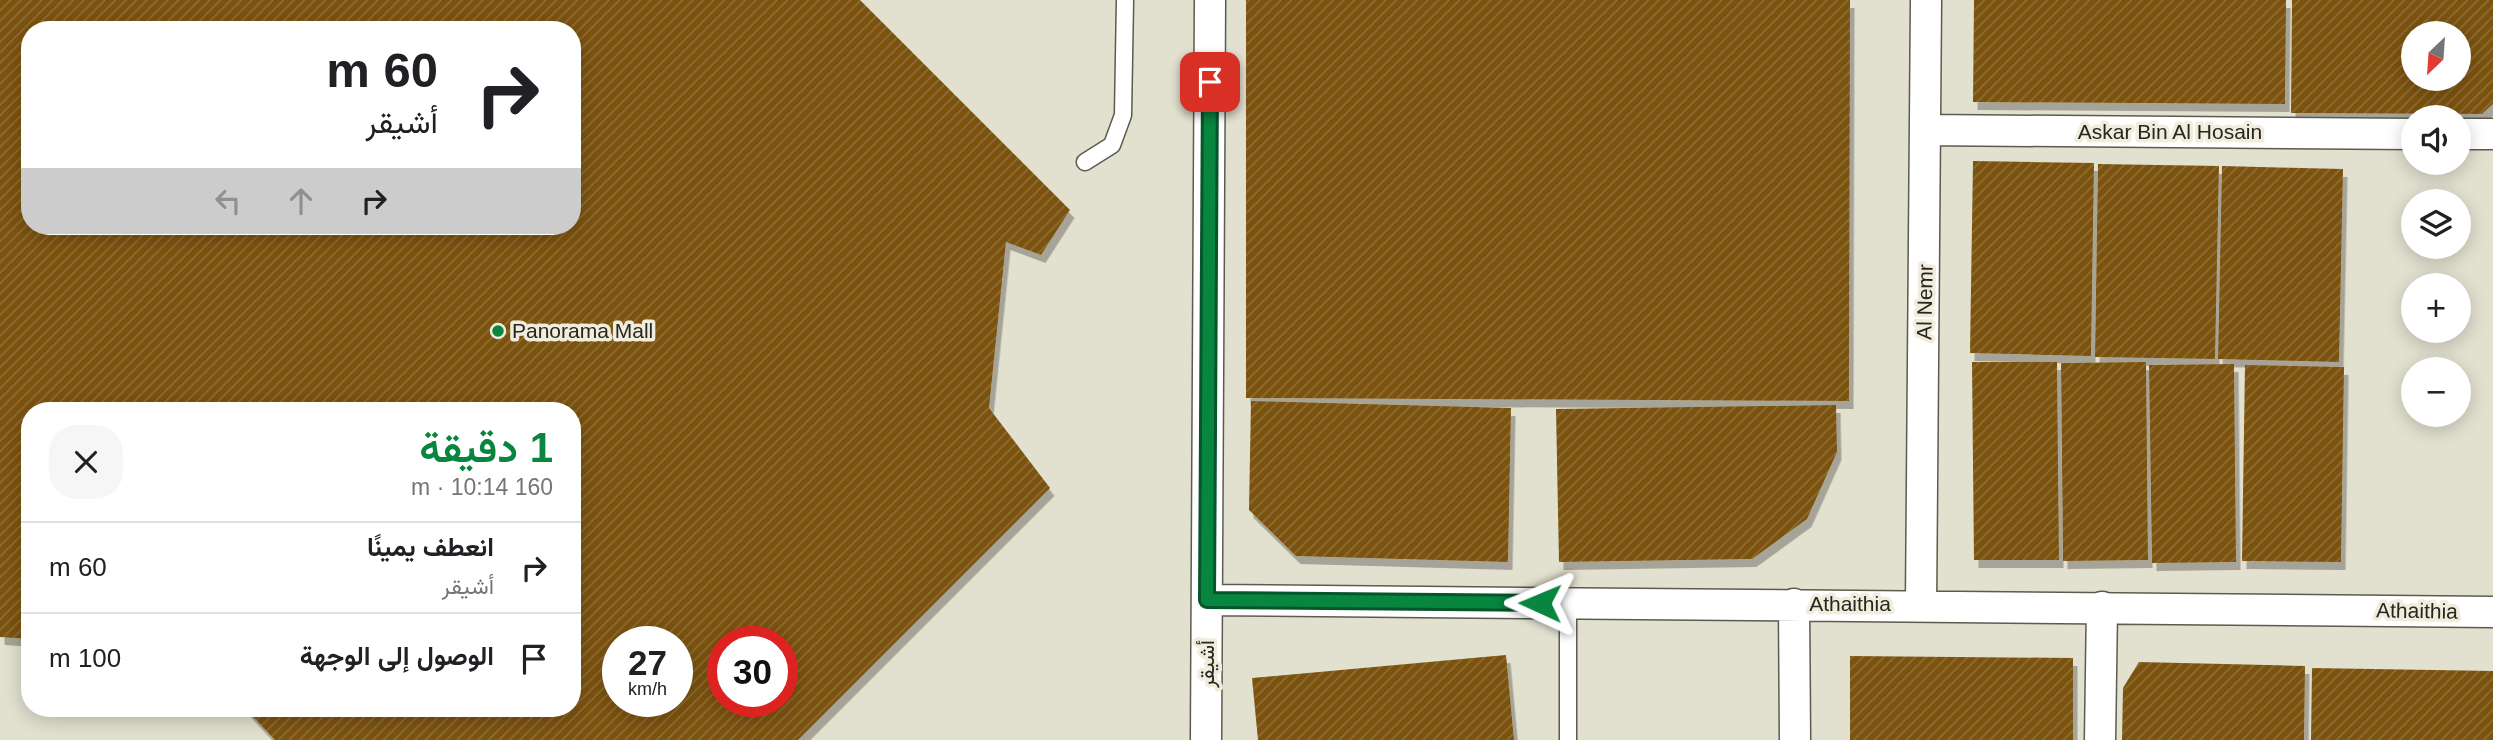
<!DOCTYPE html>
<html lang="ar">
<head>
<meta charset="utf-8">
<style>
	body { margin:0; font-family:Arial,Vazirmatn,sans-serif; background:#f6f6f6; color:#202124; direction:rtl; height:100vh; display:flex; flex-direction:column; font-size:26px; white-space:nowrap }
	* { box-sizing:border-box; margin:0 }
	p { font-size:23px; color:#757577 }
	.icon { flex:none; width:38px; height:38px; fill:none; stroke:currentColor; stroke-width:2; stroke-linecap:round; stroke-linejoin:round }
	.map { position:relative; flex:1; overflow:hidden; direction:ltr }
	.side { position:absolute; left:21px; top:402px; width:560px; height:315px; display:flex; flex-direction:column; background:#fff; border-radius:28px; box-shadow:0 4px 18px #0003; direction:rtl }
	.side>* { flex:none }
	.guide { position:absolute; left:21px; top:21px; width:560px; height:214px; border-radius:28px; box-shadow:0 4px 18px #0003; direction:rtl; background:#fff; color:#202124; overflow:hidden }
	.needle { width:46px; rotate:205deg }
	.fabs { position:absolute; left:2401px; top:21px; display:grid; gap:14px }
	.fabs a { display:grid; place-items:center; width:70px; height:70px; border-radius:50%; background:#fff; box-shadow:0 4px 18px #0003; font-size:35px }
	.speed { position:absolute; left:602px; top:626px; display:flex; gap:14px; font-size:35px; font-weight:700; text-align:center }
	.speed>* { display:grid; place-content:center; width:91px; height:91px; border-radius:50%; background:#fff; box-shadow:0 4px 18px #0003; line-height:1 }
	.speed small { font-size:18px; font-weight:400 }
	.speed .limit { border:10px solid #d22; background:#fff; color:#111 }
	.pin { position:absolute; display:grid; place-items:center; width:60px; height:60px; color:#fff; margin:-30px; border-radius:14px; box-shadow:0 4px 10px #0006 }
	.me { position:absolute; width:77px; margin:-38px; rotate:271deg; stroke-linejoin:round; filter:drop-shadow(0 0 5px #0008) }
	.turn { display:flex; align-items:center; gap:24px; height:147px; padding:0 28px; font-size:32px }
	.turn .icon { width:91px; height:91px; stroke-width:2.5 }
	.turn b { display:block; font-size:49px; line-height:60px }
	.lanes { display:flex; align-items:center; height:66px; padding:0 28px; background:#0003; justify-content:center; gap:35px; direction:ltr }
	.lanes .off { opacity:.35 }
	.round { display:grid; place-items:center; flex:none; width:74px; height:74px; border-radius:28px; background:#f6f6f6 }
	.head { display:flex; align-items:center; justify-content:space-between; height:119px; padding:0 28px }
	h1 { font-size:42px; font-weight:600; line-height:52px; color:#08853f }
	ul { padding:0; list-style:none }
	li { display:flex; align-items:center; gap:21px; height:91px; padding:0 28px; border-top:2px solid #e0e0e0 }
	li div { flex:1 }
	li b { display:block; font-size:26px }
	li em { font-style:normal }
	.map>svg:first-child { display:block }
</style>
</head>
<body>
<div class="map">
<svg width="2493" height="740" viewBox="0 0 2493 740">
	<defs>
		<pattern id="building-hatch" width="6" height="6" patternUnits="userSpaceOnUse" patternTransform="scale(1.75)"><rect width="6" height="6" fill="#7c520f"/><path d="M-1 1l2-2M0 6l6-6M5 7l2-2" fill="none" stroke="#8c6d3a"/></pattern>
		<filter id="shadow"><feDropShadow dx="4.5" dy="8" stdDeviation="0" flood-color="#0004"/></filter>
	</defs>
	<rect width="100%" height="100%" fill="#e2e0cf"/>
	<!-- building -->
	<path fill="url(#building-hatch)" fill-rule="evenodd" filter="url(#shadow)" d="M 0,0 L 860,0 L 1070,210 L 1041,255 L 1006,242 L 989,408 L 1050,488 L 798,740 L 275,740 L 246,709 L 572,709 L 572,411 L 30,411 L 30,639 L 0,637 ZM 30,30 L 572,30 L 572,226 L 30,226 ZM 618,642 L 677,642 L 677,702 L 618,702 ZM 723,642 L 782,642 L 782,702 L 723,702 Z
		M 1246,0 L 1850,0 L 1849,401 L 1246,398 Z
		M 1974,0 L 2286,0 L 2285,104 L 1973,102 Z
		M 2292,0 L 2493,0 L 2493,104 L 2482,114 L 2291,113 ZM 2413,33 L 2459,33 L 2459,79 L 2413,79 Z
		M 1973,161 L 2094,163 L 2091,356 L 1970,353 Z
		M 2098,164 L 2219,166 L 2215,359 L 2095,357 Z
		M 2222,166 L 2343,169 L 2339,362 L 2218,359 Z
		M 1972,362 L 2057,362 L 2059,560 L 1974,560 Z
		M 2146,362 L 2148,560 L 2063,561 L 2061,363 Z
		M 2234,364 L 2236,562 L 2152,563 L 2149,365 Z
		M 2245,365 L 2344,367 L 2341,562 L 2242,561 Z
		M 1251,401 L 1511,408 L 1508,562 L 1296,556 L 1249,510 Z
		M 1836,405 L 1837,452 L 1807,519 L 1752,559 L 1559,562 L 1556,409 Z
		M 1506,655 L 1514,740 L 1258,740 L 1252,678 Z
		M 1850,656 L 2073,658 L 2073,740 L 1850,740 Z
		M 2139,662 L 2305,666 L 2304,740 L 2122,740 L 2123,688 Z
		M 2312,668 L 2493,671 L 2493,740 L 2311,740 Z"/>
	<g fill="none" stroke-linecap="round" stroke-linejoin="round">
		<!-- lane casing -->
		<g stroke="#5d5b4d" stroke-width="19">
			<path id="lane" d="M 1085,162 L 1112,145 L 1123,115 L 1125,0
				M 1568,603 L 1568,740"/>
		</g>
		<!-- street casing -->
		<g stroke="#5d5b4d" stroke-width="33">
			<path id="street" d="M 1926,130 L 2413,134
				M 2459,134 L 2493,134
				M 1207,600 L 2493,612
				M 1794,604 L 1795,740
				M 1921,605 L 1926,0
				M 1206,740 L 1210,0
				M 2100,740 L 2102,607"/>
		</g>
		<!-- lane -->
		<use href="#lane" stroke="#fff" stroke-width="16"/>
		<!-- street -->
		<use href="#street" stroke="#fff" stroke-width="30"/>
	</g>
	<g fill="none" stroke-linecap="round" stroke-linejoin="round">
		<!-- route casing -->
		<g stroke="#055629" stroke-width="18">
			<path id="route" d="M 1210,82 L 1207,600 L 1540,603"/>
		</g>
		<!-- route -->
		<use href="#route" stroke="#08853f" stroke-width="12"/>
	</g>
	<!-- markers -->
	<circle fill="#08853f" stroke="#f0eddc" stroke-width="2.5" cx="498" cy="331" r="7"/>
	<g text-anchor="middle" stroke-width="7" stroke-linejoin="round" paint-order="stroke">
		<!-- street labels -->
		<g font-size="21" fill="#272620" stroke="#f0eddc">
			<text x="2170" y="139">Askar Bin Al Hosain</text>
			<text transform="translate(1925 302) rotate(-89)" y="7">Al Nemr</text>
			<text x="1850" y="611">Athaithia</text>
			<text transform="translate(2417 611) rotate(1)" y="7">Athaithia</text>
			<text transform="translate(1207 664) rotate(-90)" y="7">أشيقر</text>
		</g>
		<!-- poi labels -->
		<g font-size="21" fill="#272620" stroke="#f0eddc" text-anchor="start">
			<text x="512" y="338">Panorama Mall</text>
		</g>
	</g>
</svg>
<div class="fabs">
<a><svg class="needle" viewBox="-14 -14 28 28"><path d="M0-13l5 13h-10z" fill="#e53935"/><path d="M0 13l5-13h-10z" fill="#757577"/></svg></a>
<a><svg class="icon" aria-label="sound" viewBox="0 0 24 24"><path d="M4 9h4l5-4v14l-5-4H4zM17 9q2 3 0 6"/></svg></a>
<a><svg class="icon" aria-label="layers" viewBox="0 0 24 24"><path d="M12 4l9 5-9 5-9-5zM3 14l9 5 9-5"/></svg></a>
<a>+</a>
<a>−</a>
</div>
<div class="speed"><div>27<small>km/h</small></div><div class="limit">30</div></div>
<div class="pin" style="left:1210px;top:82px;background:#d93025"><svg class="icon" aria-label="arrive" viewBox="0 0 24 24"><path d="M6 21V4h12l-3 4 3 4H6"/></svg></div>
<svg class="me" style="left:1540px;top:603px" viewBox="-20 -20 40 40"><path d="M0-17L14 15 0 8-14 15z" fill="#08853f" stroke="#fff" stroke-width="4"/></svg>
<div class="guide">
<div class="turn"><svg class="icon" aria-label="right" viewBox="0 0 24 24"><path d="M7 20v-9h11M14 6l5 5-5 5"/></svg><div><b>60 m</b>أشيقر</div></div>
<div class="lanes"><svg class="icon off" aria-label="left" viewBox="0 0 24 24"><path d="M17 20v-9H6M10 6l-5 5 5 5"/></svg><svg class="icon off" aria-label="ahead" viewBox="0 0 24 24"><path d="M12 20V5M6 11l6-6 6 6"/></svg><svg class="icon" aria-label="right" viewBox="0 0 24 24"><path d="M7 20v-9h11M14 6l5 5-5 5"/></svg></div>
</div>
<section class="side">
<div class="head"><div><h1>1 دقيقة</h1><p>160 m · 10:14</p></div><a class="round"><svg class="icon" aria-label="close" viewBox="0 0 24 24"><path d="M6 6l12 12M18 6L6 18"/></svg></a></div>
<ul>
<li><svg class="icon" aria-label="right" viewBox="0 0 24 24"><path d="M7 20v-9h11M14 6l5 5-5 5"/></svg><div><b>انعطف يمينًا</b><p>أشيقر</p></div><em>60 m</em></li>
<li><svg class="icon" aria-label="arrive" viewBox="0 0 24 24"><path d="M6 21V4h12l-3 4 3 4H6"/></svg><div><b>الوصول إلى الوجهة</b></div><em>100 m</em></li>
</ul>
</section>
</div>
</body>
</html>
